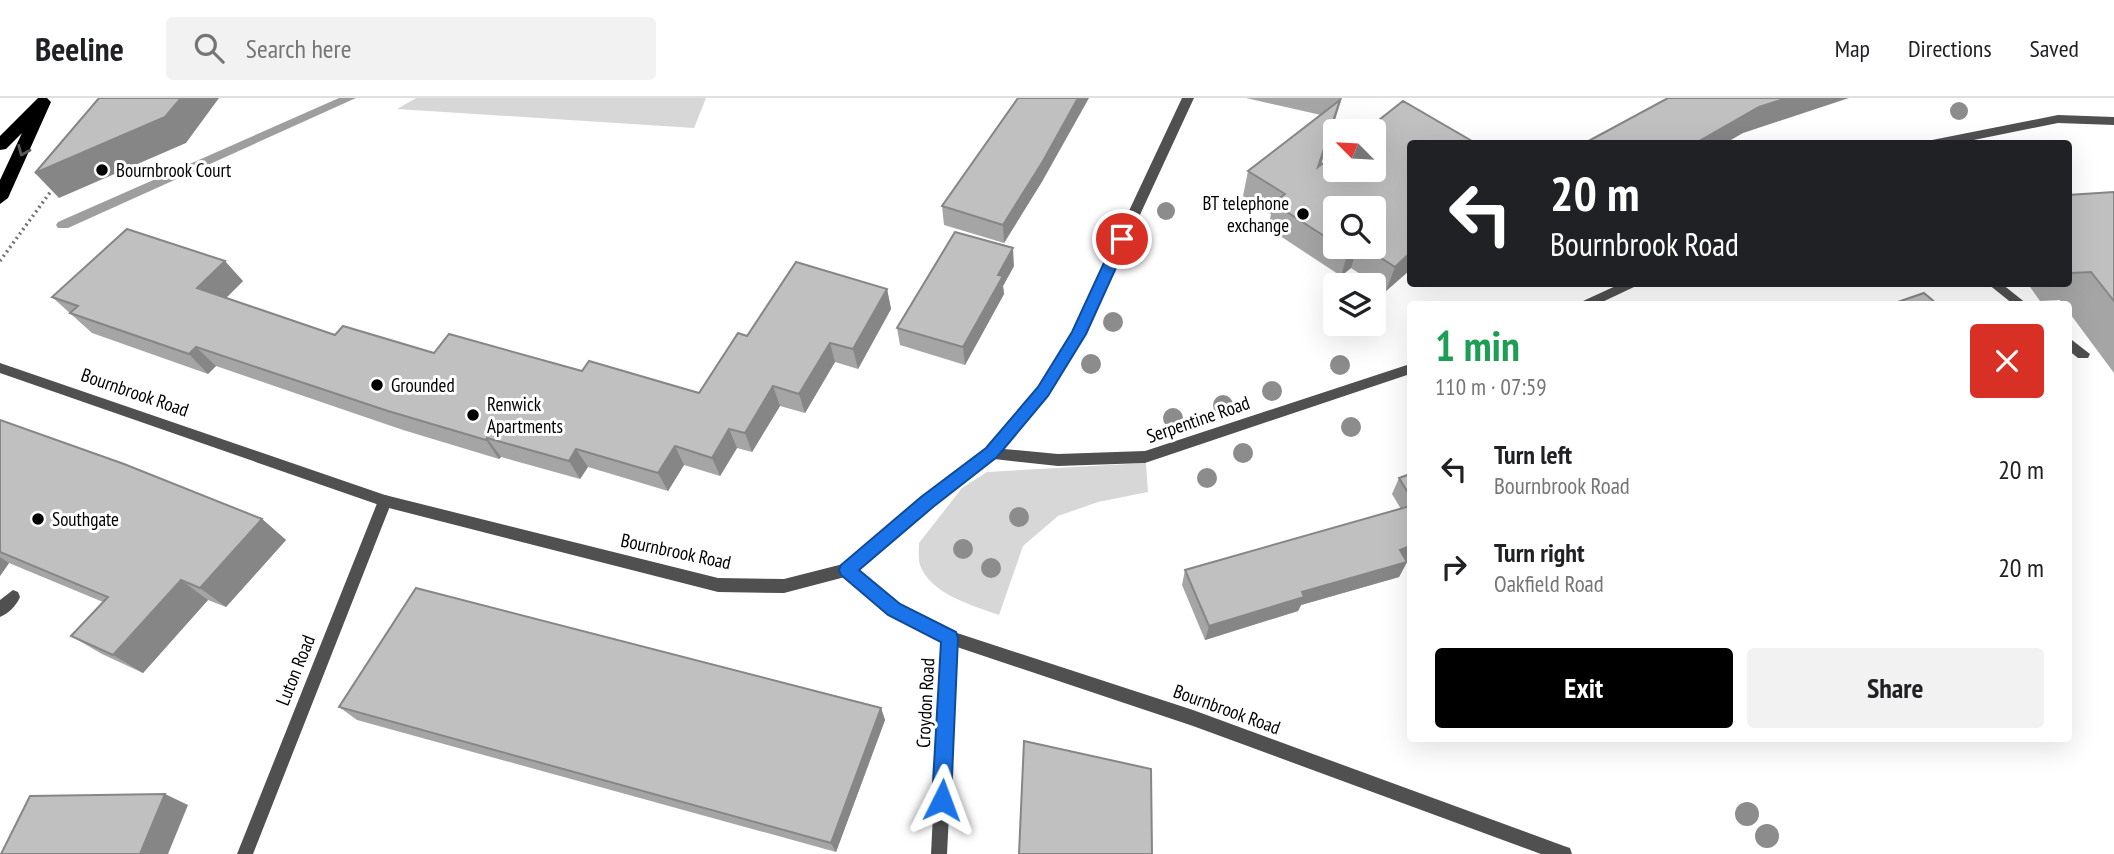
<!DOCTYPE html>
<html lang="en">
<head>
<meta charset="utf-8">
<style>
	body { margin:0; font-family:"PT Sans Narrow",sans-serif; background:#f2f2f2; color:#202124; height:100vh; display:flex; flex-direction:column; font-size:26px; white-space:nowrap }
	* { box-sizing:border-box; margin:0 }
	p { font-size:23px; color:#757577 }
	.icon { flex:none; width:38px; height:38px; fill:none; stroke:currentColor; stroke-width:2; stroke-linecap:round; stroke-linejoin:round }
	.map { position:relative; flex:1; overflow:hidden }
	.side { position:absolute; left:1407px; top:203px; width:665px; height:441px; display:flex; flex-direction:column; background:#fff; border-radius:7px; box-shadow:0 7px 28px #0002 }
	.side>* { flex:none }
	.hud { position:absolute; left:1407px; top:42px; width:665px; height:147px; border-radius:7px; box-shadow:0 7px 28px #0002; background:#202124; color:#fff; overflow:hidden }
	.needle { width:46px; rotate:294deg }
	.fabs { position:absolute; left:1323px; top:21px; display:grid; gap:14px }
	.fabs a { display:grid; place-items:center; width:63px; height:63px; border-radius:7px; background:#fff; box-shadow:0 7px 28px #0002; font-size:35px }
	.pin { position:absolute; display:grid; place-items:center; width:60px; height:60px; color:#fff; margin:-30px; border:4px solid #fff; border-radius:50%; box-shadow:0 2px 7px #0007 }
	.me { position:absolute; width:77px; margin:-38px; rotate:3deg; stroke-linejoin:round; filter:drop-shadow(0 0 5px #0008) }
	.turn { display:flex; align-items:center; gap:24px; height:147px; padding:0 28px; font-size:32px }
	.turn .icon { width:91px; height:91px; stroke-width:2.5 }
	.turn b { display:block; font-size:49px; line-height:60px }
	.round { display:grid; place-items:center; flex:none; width:74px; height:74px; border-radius:7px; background:#f2f2f2 }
	.headline { display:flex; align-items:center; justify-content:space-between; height:119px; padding:0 28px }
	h1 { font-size:42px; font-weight:800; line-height:52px; color:#1e9e55 }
	.action { display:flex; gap:14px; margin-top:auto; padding:14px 28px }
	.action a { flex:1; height:80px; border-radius:7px; background:#000; color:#fff; font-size:28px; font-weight:800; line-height:80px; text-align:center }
	.action a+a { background:#f2f2f2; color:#202124 }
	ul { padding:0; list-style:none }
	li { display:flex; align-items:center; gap:21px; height:98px; padding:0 28px }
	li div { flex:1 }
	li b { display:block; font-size:26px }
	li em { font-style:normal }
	header { display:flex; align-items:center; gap:42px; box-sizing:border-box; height:98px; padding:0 35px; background:#fff; border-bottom:2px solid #e0e0e0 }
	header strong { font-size:33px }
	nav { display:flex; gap:38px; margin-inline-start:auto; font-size:24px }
	.search { width:490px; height:63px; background:#f2f2f2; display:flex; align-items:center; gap:18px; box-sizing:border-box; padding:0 24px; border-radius:7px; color:#757577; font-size:26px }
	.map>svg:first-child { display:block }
</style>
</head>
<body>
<header>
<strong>Beeline</strong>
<div class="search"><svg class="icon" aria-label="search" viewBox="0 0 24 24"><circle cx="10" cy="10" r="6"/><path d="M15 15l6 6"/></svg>Search here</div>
<nav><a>Map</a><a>Directions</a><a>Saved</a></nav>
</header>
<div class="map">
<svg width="2114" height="756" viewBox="0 0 2114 756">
	<rect width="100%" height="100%" fill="#fff"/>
	<!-- green -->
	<path fill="#d7d7d7" d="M 416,0 L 706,0 L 694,30 L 397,11 Z
		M 1146,365 L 1148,394 L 1098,404 L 1058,418 L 1023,448 L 999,517 C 974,508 930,496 920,467 C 918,461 919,451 919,445 L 962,390 L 987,374 Z"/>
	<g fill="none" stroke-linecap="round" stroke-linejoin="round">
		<!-- stream -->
		<path fill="#9e9e9e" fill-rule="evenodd" d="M 339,0 L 356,0 L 68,130 L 58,130 L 56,127 L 58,124 Z"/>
		<!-- path -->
		<path stroke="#727272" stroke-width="3.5" stroke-dasharray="2 3.5" stroke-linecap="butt" d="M 0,163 L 54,89"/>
		<!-- service -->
		<path fill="#505050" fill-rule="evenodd" d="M 1988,186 L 2002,186 L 2027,206 L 2013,206 Z
			M 2068,239 L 2090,256 L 2088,260 L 2078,260 L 2068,252 Z
			M 13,492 L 18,494 L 20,499 C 17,507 8,516 0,519 L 0,502 Z"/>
		<!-- minor -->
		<path fill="#505050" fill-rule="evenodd" d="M 1182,0 L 1194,0 L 1083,240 L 1048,298 L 1004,351 L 1058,356 L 1145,353 L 1410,266 L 1410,276 L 1145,365 L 1058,368 L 994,361 L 932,408 L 852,477 L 847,479 L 842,477 L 840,472 L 842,467 L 922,400 L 987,351 L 1038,290 L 1072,234 Z
			M 2058,17 L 2114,19 L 2114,27 L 2058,25 L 1954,46 L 1927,46 L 1932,42 Z
			M 1620,186 L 1636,186 L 1634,189 L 1598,206 L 1581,206 L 1583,203 Z
			M 385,397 L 390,399 L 392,403 L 253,756 L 237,756 L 378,403 L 380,399 Z
			M 950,533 L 955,535 L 958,540 L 947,756 L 931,756 L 942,540 L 945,535 Z"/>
		<!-- tertiary -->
		<path fill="#505050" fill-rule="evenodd" d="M 0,265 L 385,397 L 718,480 L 784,481 L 847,465 L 852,467 L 899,507 L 954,534 L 1193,612 L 1564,748 L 1570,750 L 1572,756 L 1541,756 L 1193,628 L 945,545 L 889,517 L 845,479 L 784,495 L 718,494 L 385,409 L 0,275 Z"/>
		<!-- trunk -->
		<path fill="#000" fill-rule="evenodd" d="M 38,0 L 47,0 L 51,4 L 8,100 L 0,106 L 0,82 L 22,35 L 6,51 L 0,52 L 0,38 Z"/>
	</g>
	<!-- trees -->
	<g fill="#8c8c8c">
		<circle cx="1959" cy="13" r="9"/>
		<circle cx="1166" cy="113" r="9"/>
		<circle cx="1113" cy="224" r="10"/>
		<circle cx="1091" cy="266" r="10"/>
		<circle cx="1340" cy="267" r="10"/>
		<circle cx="1272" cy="293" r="10"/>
		<circle cx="1223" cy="307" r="10"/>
		<circle cx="1173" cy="320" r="10"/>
		<circle cx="1351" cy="329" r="10"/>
		<circle cx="1243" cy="355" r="10"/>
		<circle cx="1207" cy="380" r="10"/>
		<circle cx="1019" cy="419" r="10"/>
		<circle cx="963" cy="451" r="10"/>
		<circle cx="991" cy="470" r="10"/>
		<circle cx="1747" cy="716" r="12"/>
		<circle cx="1767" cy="738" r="12"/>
	</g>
	<!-- wall -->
	<path fill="#a5a5a5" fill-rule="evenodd" d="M 1246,0 L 1342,0 L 1321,67 L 1410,172 L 1386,193 L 1351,170 L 1341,178 L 1268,130 L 1271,116 L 1243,98 L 1248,73 L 1321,17 ZM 1335,110 L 1374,149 L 1335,149 Z
		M 1043,82 L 1004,145 L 944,127 L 942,108 Z
		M 2114,94 L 2114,275 L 2068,213 L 2068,206 L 2063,206 L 2060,202 L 2040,203 L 2028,186 L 2068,186 L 2068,97 Z
		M 1014,168 L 1003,188 L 1004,196 L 965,267 L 900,247 L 897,230 Z
		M 243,183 L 226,200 L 335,237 L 434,255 L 582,273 L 699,295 L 747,238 L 887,191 L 891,211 L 858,271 L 835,264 L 805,315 L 780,308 L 752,354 L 737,350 L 720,378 L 684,367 L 668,393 L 588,369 L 580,381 L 501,359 L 499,361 L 403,332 L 216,268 L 208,276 L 92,235 L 52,199 Z
		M 0,322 L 262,421 L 286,442 L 226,509 L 208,502 L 143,575 L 102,556 L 71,538 L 103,504 L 9,465 L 0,478 Z
		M 1410,376 L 1410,460 L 1406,462 L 1407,464 L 1399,479 L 1301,507 L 1298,513 L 1205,542 L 1182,487 L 1185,472 L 1401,411 L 1392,396 L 1399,380 Z
		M 339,609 L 881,610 L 885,622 L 836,754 L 357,622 Z"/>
	<!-- shaded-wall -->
	<path fill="#868686" d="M 181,0 L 219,0 L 186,45 L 59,100 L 35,75 Z
		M 1078,0 L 1089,0 L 1043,82 L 1004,145 L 1003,127 Z
		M 1787,0 L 1849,0 L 1743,35 L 1724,46 L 1694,46 L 1759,9 Z
		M 1340,2 L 1333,28 L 1312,95 L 1318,69 Z
		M 1354,149 L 1357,149 L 1351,170 L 1341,178 L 1348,153 Z
		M 1013,150 L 1014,168 L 1003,188 L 1004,196 L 965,267 L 963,249 L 998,177 Z
		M 1410,155 L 1410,172 L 1386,193 L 1395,169 Z
		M 225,163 L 243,183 L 216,210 L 197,190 Z
		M 887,191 L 891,211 L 858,271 L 853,251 Z
		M 830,245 L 835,264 L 805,315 L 799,296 Z
		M 196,249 L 216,268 L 208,276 L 189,256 Z
		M 773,288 L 780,308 L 752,354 L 745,335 Z
		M 729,331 L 737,350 L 720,378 L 712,360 Z
		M 487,340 L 501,359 L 499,361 L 486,342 Z
		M 675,348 L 684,367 L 668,393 L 658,375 Z
		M 576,351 L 588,369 L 580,381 L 569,363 Z
		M 262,421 L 286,442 L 226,509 L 200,490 Z
		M 1410,448 L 1410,460 L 1393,467 L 1400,452 Z
		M 0,459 L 9,465 L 0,478 Z
		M 1407,464 L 1399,479 L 1301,507 L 1298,513 L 1205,542 L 1209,528 L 1302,494 Z
		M 181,482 L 208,502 L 143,575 L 113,557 Z
		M 881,610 L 885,622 L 836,754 L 831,745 Z
		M 165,696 L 188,707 L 168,756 L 140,756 Z"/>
	<!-- building -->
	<path fill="#c0c0c0" stroke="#868686" stroke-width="2" d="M 99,0 L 181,0 L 165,19 L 35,75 Z
		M 1018,0 L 1078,0 L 1043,63 L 1003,127 L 942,108 Z
		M 1668,0 L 1787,0 L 1759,9 L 1694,46 L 1583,46 Z
		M 1340,2 L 1318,69 L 1335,56 L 1335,72 L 1374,72 L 1374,33 L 1365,33 L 1403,3 L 1477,46 L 1410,46 L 1410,155 L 1395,169 L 1364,149 L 1374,149 L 1374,110 L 1335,110 L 1335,145 L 1273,105 L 1285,96 L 1248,73 Z
		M 2114,94 L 2114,203 L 2091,174 L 2071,175 L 2068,172 L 2068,97 Z
		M 127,131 L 225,163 L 197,190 L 335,237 L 343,228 L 434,255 L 449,236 L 582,273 L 589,263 L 699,295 L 738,235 L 747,238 L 796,164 L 887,191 L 853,251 L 830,245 L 799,296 L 773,288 L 745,335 L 729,331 L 712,360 L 675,348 L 658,375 L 576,351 L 569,363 L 487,340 L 486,342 L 388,313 L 196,249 L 189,256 L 70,215 L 78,208 L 52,199 Z
		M 955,134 L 1013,150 L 998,177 L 1003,178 L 963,249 L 897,230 Z
		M 1341,149 L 1354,149 L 1348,153 Z
		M 1924,195 L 1937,206 L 1892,206 Z
		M 0,322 L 124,366 L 262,421 L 200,490 L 181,482 L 113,557 L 71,538 L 108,499 L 0,454 Z
		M 1410,376 L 1410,398 L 1399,380 Z
		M 1410,408 L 1410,448 L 1400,452 L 1407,464 L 1302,494 L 1304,499 L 1209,528 L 1185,472 Z
		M 416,490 L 881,610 L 831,745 L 339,609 Z
		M 1024,643 L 1151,671 L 1152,756 L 1019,756 Z
		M 165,696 L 140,756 L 1,756 L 30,698 Z"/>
	<!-- one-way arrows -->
	<defs><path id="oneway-chevron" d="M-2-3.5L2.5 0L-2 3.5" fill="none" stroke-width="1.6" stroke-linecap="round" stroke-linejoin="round" transform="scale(1.75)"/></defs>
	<use stroke="#595959" href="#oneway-chevron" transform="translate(23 53) rotate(113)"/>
	<!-- route -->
	<path fill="#1a73e8" stroke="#114b97" stroke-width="2" d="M 1122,136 L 1129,141 L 1086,236 L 1048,298 L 997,359 L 933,409 L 859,472 L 900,506 L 956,534 L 958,540 L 951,702 L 948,709 L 942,711 L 935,709 L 932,702 L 941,544 L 888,517 L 841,477 L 839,472 L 841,467 L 921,399 L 986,350 L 1038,289 L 1072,234 L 1115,141 Z"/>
	<!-- markers -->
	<g fill="#000" stroke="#fff" stroke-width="2.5">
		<circle cx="102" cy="72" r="7"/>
		<circle cx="1303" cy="116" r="7"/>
		<circle cx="377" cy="287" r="7"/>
		<circle cx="473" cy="317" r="7"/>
		<circle cx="38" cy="421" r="7"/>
	</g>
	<g text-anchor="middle" stroke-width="6" stroke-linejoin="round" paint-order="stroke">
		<!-- poi labels -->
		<g font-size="19" fill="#000" stroke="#fff" text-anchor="start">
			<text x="116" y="79">Bournbrook Court</text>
			<text x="1289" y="112" text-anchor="end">BT telephone<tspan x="1289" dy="22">exchange</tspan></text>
			<text x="391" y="294">Grounded</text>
			<text x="487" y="313">Renwick<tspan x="487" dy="22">Apartments</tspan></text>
			<text x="52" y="428">Southgate</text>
		</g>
		<!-- street labels -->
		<g font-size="19" fill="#000" stroke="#fff">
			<text transform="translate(135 294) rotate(19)" y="7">Bournbrook Road</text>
			<text transform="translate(1198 321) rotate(-19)" y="7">Serpentine Road</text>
			<text transform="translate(676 453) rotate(12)" y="7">Bournbrook Road</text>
			<text transform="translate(295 572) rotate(-68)" y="7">Luton Road</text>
			<text transform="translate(925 605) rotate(-87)" y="7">Croydon Road</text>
			<text transform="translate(1227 611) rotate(20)" y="7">Bournbrook Road</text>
		</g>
	</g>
</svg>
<div class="fabs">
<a><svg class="needle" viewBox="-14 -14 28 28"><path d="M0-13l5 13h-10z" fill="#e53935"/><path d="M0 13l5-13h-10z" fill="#757577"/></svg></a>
<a><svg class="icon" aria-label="search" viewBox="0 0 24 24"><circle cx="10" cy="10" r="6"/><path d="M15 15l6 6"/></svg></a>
<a><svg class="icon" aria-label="layers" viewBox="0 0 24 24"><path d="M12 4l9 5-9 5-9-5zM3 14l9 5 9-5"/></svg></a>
</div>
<div class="pin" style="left:1122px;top:141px;background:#d93025"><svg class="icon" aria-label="arrive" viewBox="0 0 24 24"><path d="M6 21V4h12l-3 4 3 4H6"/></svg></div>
<svg class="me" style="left:942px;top:702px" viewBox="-20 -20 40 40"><path d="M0-17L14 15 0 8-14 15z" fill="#1a73e8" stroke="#fff" stroke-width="4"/></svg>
<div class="hud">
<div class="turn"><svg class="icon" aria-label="left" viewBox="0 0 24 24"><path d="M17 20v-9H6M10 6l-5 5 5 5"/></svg><div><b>20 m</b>Bournbrook Road</div></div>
</div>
<section class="side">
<div class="headline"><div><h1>1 min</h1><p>110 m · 07:59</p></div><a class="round" style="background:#d93025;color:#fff"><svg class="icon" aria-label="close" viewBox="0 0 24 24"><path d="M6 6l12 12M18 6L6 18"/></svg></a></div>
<ul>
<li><svg class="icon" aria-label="left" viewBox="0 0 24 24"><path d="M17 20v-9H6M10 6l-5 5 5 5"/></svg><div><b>Turn left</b><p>Bournbrook Road</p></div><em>20 m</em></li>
<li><svg class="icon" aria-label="right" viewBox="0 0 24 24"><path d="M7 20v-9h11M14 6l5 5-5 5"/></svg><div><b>Turn right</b><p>Oakfield Road</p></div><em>20 m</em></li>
</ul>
<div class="action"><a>Exit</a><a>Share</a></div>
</section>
</div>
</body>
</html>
